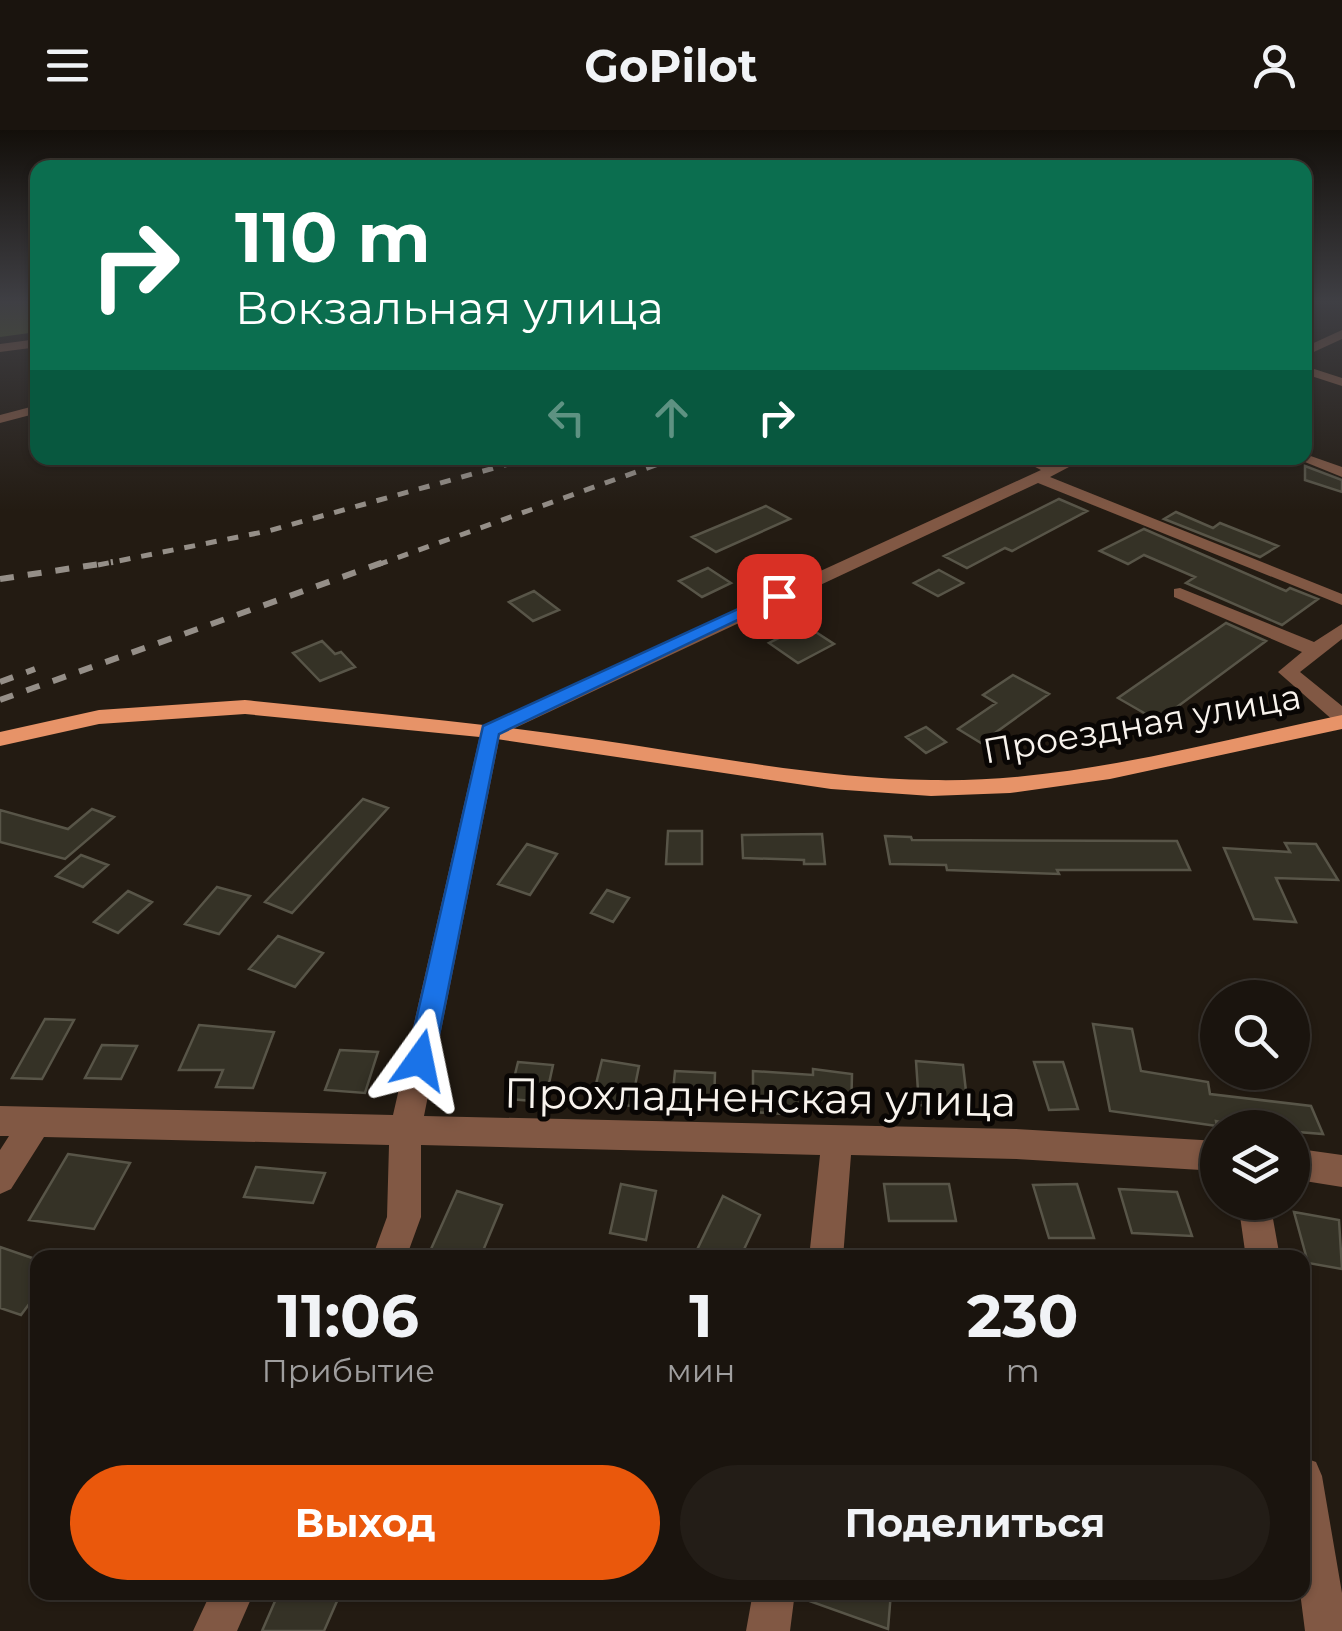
<!DOCTYPE html>
<html lang="ru">
<head>
<meta charset="utf-8">
<style>
	body { margin:0; font-family:Montserrat,sans-serif; background:#231d17; color:#f1f3f6; height:100vh; display:flex; flex-direction:column; font-size:38px; white-space:nowrap }
	* { box-sizing:border-box; margin:0 }
	p { font-size:32px; color:#9f9e9e }
	.icon { flex:none; width:55px; height:55px; fill:none; stroke:currentColor; stroke-width:2; stroke-linecap:round; stroke-linejoin:round }
	.map { position:relative; flex:1; overflow:hidden }
	.side { position:absolute; left:30px; top:1120px; width:1280px; height:350px; display:flex; flex-direction:column; background:#1a140e; border-radius:20px; box-shadow:0 2px 8px #0004,0 0 0 2px #38332e }
	.side>* { flex:none }
	.banner { position:absolute; left:30px; top:30px; width:1282px; height:305px; border-radius:20px; box-shadow:0 2px 8px #0004,0 0 0 2px #38332e; background:#0b6e4f; color:#fff; overflow:hidden }
	.buttons { position:absolute; left:1200px; top:850px; display:grid; gap:20px }
	.buttons a { display:grid; place-items:center; width:110px; height:110px; border-radius:50%; background:#1a140e; box-shadow:0 2px 8px #0004,0 0 0 2px #38332e; font-size:50px }
	.pin { position:absolute; display:grid; place-items:center; width:85px; height:85px; color:#fff; margin:-42px; border-radius:20px; box-shadow:0 5px 15px #0006 }
	.me { position:absolute; width:110px; margin:-55px; rotate:12deg; stroke-linejoin:round; filter:drop-shadow(0 0 8px #0008) }
	.turn { display:flex; align-items:center; gap:35px; height:210px; padding:0 40px; font-size:45px }
	.turn .icon { width:130px; height:130px; stroke-width:2.5 }
	.turn b { display:block; font-size:70px; line-height:85px }
	.lanes { display:flex; align-items:center; height:95px; padding:0 40px; background:#0003; justify-content:center; gap:50px; direction:ltr }
	.lanes .off { opacity:.35 }
	.eta { display:flex; justify-content:space-evenly; align-items:center; height:170px; text-align:center }
	.eta b { font-size:60px; font-weight:700; line-height:70px }
	.action { display:flex; gap:20px; margin-top:auto; padding:20px 40px }
	.action a { flex:1; height:115px; border-radius:60px; background:#ea580c; color:#fff; font-size:40px; font-weight:700; line-height:115px; text-align:center }
	.action a+a { background:#231d17; color:#f1f3f6 }
	header { display:flex; justify-content:space-between; align-items:center; height:130px; padding:0 40px; background:#1a140e; font-size:45px; font-weight:700 }
	.map>svg:first-child { display:block }
</style>
</head>
<body>
<header><svg class="icon" aria-label="menu" viewBox="0 0 24 24"><path d="M4 6h16M4 12h16M4 18h16"/></svg>GoPilot<svg class="icon" aria-label="person" viewBox="0 0 24 24"><circle cx="12" cy="8" r="4"/><path d="M4 21q1-7 8-7t8 7"/></svg></header>
<div class="map">
<svg width="1342" height="1501" viewBox="0 0 1342 1501">
	<rect width="100%" height="100%" fill="#231b12"/>
	<!-- water -->
	<path fill="#4e5b26" d="M 0,171 L 37,171 L 37,202 L 0,207 Z"/>
	<!-- building -->
	<path fill="#353226" stroke="#585548" stroke-width="2.5" d="M 1305,336 L 1342,350 L 1342,362 L 1305,350 Z
		M 1059,369 L 1087,381 L 1012,421 L 1005,418 L 967,438 L 944,426 Z
		M 766,376 L 790,389 L 716,422 L 692,407 Z
		M 1176,382 L 1213,398 L 1220,393 L 1278,416 L 1260,427 L 1164,389 Z
		M 1144,399 L 1286,461 L 1290,458 L 1318,469 L 1282,495 L 1186,453 L 1195,447 L 1144,425 L 1128,434 L 1100,421 Z
		M 708,438 L 731,453 L 702,467 L 679,451 Z
		M 939,440 L 963,453 L 938,466 L 914,453 Z
		M 534,461 L 559,480 L 533,491 L 509,472 Z
		M 1226,493 L 1266,511 L 1158,591 L 1118,568 Z
		M 805,495 L 834,514 L 798,533 L 769,513 Z
		M 322,511 L 335,524 L 341,522 L 355,537 L 320,551 L 293,523 Z
		M 1013,545 L 1049,564 L 981,613 L 958,599 L 996,573 L 983,565 Z
		M 926,597 L 946,612 L 926,623 L 906,607 Z
		M 363,669 L 388,678 L 292,783 L 265,772 Z
		M 92,679 L 114,687 L 65,729 L 0,712 L 0,680 L 68,699 Z
		M 668,701 L 702,701 L 702,734 L 666,734 Z
		M 822,704 L 825,734 L 804,734 L 804,730 L 743,728 L 742,705 Z
		M 885,706 L 911,707 L 912,710 L 1177,711 L 1190,740 L 1057,740 L 1059,744 L 947,740 L 946,735 L 890,734 Z
		M 1285,713 L 1316,714 L 1338,750 L 1276,748 L 1296,792 L 1254,789 L 1224,718 L 1290,722 Z
		M 527,714 L 557,724 L 530,765 L 498,754 Z
		M 81,725 L 108,735 L 83,757 L 56,746 Z
		M 217,757 L 250,766 L 219,804 L 185,794 Z
		M 607,760 L 629,768 L 613,792 L 591,783 Z
		M 128,761 L 152,772 L 118,803 L 94,792 Z
		M 278,806 L 323,823 L 295,857 L 249,839 Z
		M 45,889 L 74,890 L 42,949 L 12,948 Z
		M 1093,894 L 1132,899 L 1141,941 L 1208,952 L 1210,964 L 1311,976 L 1323,1004 L 1298,1002 L 1296,998 L 1251,998 L 1216,991 L 1217,996 L 1110,981 Z
		M 199,895 L 274,902 L 253,958 L 216,957 L 223,940 L 179,940 Z
		M 102,915 L 137,916 L 121,949 L 85,948 Z
		M 340,920 L 378,922 L 365,963 L 325,960 Z
		M 602,930 L 639,936 L 631,976 L 592,970 Z
		M 916,931 L 963,935 L 968,979 L 919,975 Z
		M 518,932 L 553,935 L 545,972 L 509,969 Z
		M 1034,932 L 1063,932 L 1078,979 L 1049,980 Z
		M 813,939 L 852,944 L 851,985 L 783,976 L 783,984 L 753,982 L 753,941 L 813,945 Z
		M 675,941 L 715,943 L 714,975 L 672,972 Z
		M 68,1024 L 130,1033 L 94,1099 L 29,1090 Z
		M 256,1037 L 325,1043 L 313,1073 L 244,1067 Z
		M 621,1054 L 656,1061 L 646,1110 L 610,1103 Z
		M 884,1054 L 949,1054 L 956,1091 L 889,1091 Z
		M 1077,1054 L 1094,1108 L 1049,1108 L 1033,1055 Z
		M 1119,1059 L 1177,1062 L 1192,1106 L 1132,1103 Z
		M 457,1061 L 502,1075 L 480,1128 L 427,1128 Z
		M 723,1066 L 760,1085 L 740,1128 L 693,1128 Z
		M 1294,1082 L 1339,1090 L 1342,1139 L 1308,1133 Z
		M 0,1117 L 38,1130 L 38,1162 L 21,1185 L 0,1178 Z
		M 279,1462 L 341,1462 L 324,1501 L 262,1501 Z
		M 799,1462 L 891,1462 L 888,1499 L 798,1467 Z"/>
	<g fill="none" stroke-linecap="round" stroke-linejoin="round">
		<!-- minor -->
		<path fill="#815844" fill-rule="evenodd" d="M 1342,200 L 1342,209 L 1305,226 L 1305,217 Z
			M 38,209 L 38,217 L 0,222 L 0,214 Z
			M 1305,236 L 1342,248 L 1342,256 L 1305,244 Z
			M 38,275 L 38,283 L 0,293 L 0,285 Z
			M 1305,324 L 1342,337 L 1342,347 L 1295,328 L 1305,328 Z
			M 1018,328 L 1036,328 L 1053,334 L 1068,328 L 1086,328 L 1050,347 L 1342,464 L 1342,475 L 1038,353 L 500,605 L 424,986 L 1016,999 L 1218,1011 L 1218,1041 L 1016,1029 L 851,1025 L 843,1128 L 809,1128 L 820,1025 L 421,1015 L 421,1087 L 406,1128 L 372,1128 L 387,1087 L 389,1015 L 44,1007 L 11,1059 L 0,1064 L 0,1020 L 9,1006 L 0,1006 L 0,976 L 393,985 L 482,596 L 1041,340 Z
			M 1180,458 L 1314,512 L 1342,494 L 1342,509 L 1300,542 L 1342,576 L 1342,594 L 1335,592 L 1278,542 L 1302,522 L 1174,467 L 1174,459 Z
			M 1292,1018 L 1342,1025 L 1342,1057 L 1292,1049 Z
			M 1238,1072 L 1270,1072 L 1280,1128 L 1246,1128 Z
			M 1302,1327 L 1316,1332 L 1322,1346 L 1342,1463 L 1342,1501 L 1305,1501 L 1300,1462 Z
			M 211,1462 L 254,1462 L 237,1501 L 193,1501 Z
			M 753,1462 L 795,1462 L 790,1501 L 746,1501 Z"/>
		<!-- major -->
		<path fill="#e79368" fill-rule="evenodd" d="M 245,570 C 361,582 477,592 592,609 C 704,625 817,648 931,650 C 1069,653 1207,613 1342,585 L 1342,599 L 1110,649 L 1010,663 L 931,666 L 831,659 L 490,608 L 245,584 L 99,594 L 0,616 L 0,602 L 99,580 Z"/>
		<!-- rail-far1 -->
		<path stroke="#958f88" stroke-width="5" stroke-dasharray="11 11" stroke-linecap="butt" d="M 98,435 L 268,401 L 530,328
			M 377,435 L 675,328"/>
		<!-- rail -->
		<path stroke="#958f88" stroke-width="6" stroke-dasharray="14 14" stroke-linecap="butt" d="M 0,449 L 113,432
			M 0,552 L 35,539
			M 0,570 L 384,432"/>
	</g>
	<!-- sky -->
	<linearGradient id="sky" x2="0" y2="1"><stop stop-color="#130f0a"/><stop offset="0.45" stop-color="#3f3f44"/><stop offset="1" stop-color="#3f3f44" stop-opacity="0"/></linearGradient>
	<rect width="1342" height="381" fill="url(#sky)"/>
	<!-- route -->
	<path fill="#1a73e8" stroke="#114b97" stroke-width="2.5" d="M 773,463 L 788,466 L 499,604 L 434,930 L 430,938 L 420,942 L 411,938 L 407,930 L 483,596 Z"/>
	<g text-anchor="middle" stroke-width="10" stroke-linejoin="round" paint-order="stroke">
		<!-- street labels -->
		<g font-size="35" fill="#f8f3ed" stroke="#090604">
			<text transform="translate(1142 594) rotate(-10)" y="12">Проездная улица</text>
		</g>
		<!-- near-street labels -->
		<g font-size="42" fill="#f8f3ed" stroke="#090604">
			<text transform="translate(760 967) rotate(1)" y="15">Прохладненская улица</text>
		</g>
	</g>
</svg>
<div class="buttons">
<a><svg class="icon" aria-label="search" viewBox="0 0 24 24"><circle cx="10" cy="10" r="6"/><path d="M15 15l6 6"/></svg></a>
<a><svg class="icon" aria-label="layers" viewBox="0 0 24 24"><path d="M12 4l9 5-9 5-9-5zM3 14l9 5 9-5"/></svg></a>
</div>
<div class="pin" style="left:779px;top:466px;background:#d93025"><svg class="icon" aria-label="arrive" viewBox="0 0 24 24"><path d="M6 21V4h12l-3 4 3 4H6"/></svg></div>
<svg class="me" style="left:420px;top:930px" viewBox="-20 -20 40 40"><path d="M0-17L14 15 0 8-14 15z" fill="#1a73e8" stroke="#fff" stroke-width="4"/></svg>
<div class="banner">
<div class="turn"><svg class="icon" aria-label="right" viewBox="0 0 24 24"><path d="M7 20v-9h11M14 6l5 5-5 5"/></svg><div><b>110 m</b>Вокзальная улица</div></div>
<div class="lanes"><svg class="icon off" aria-label="left" viewBox="0 0 24 24"><path d="M17 20v-9H6M10 6l-5 5 5 5"/></svg><svg class="icon off" aria-label="ahead" viewBox="0 0 24 24"><path d="M12 20V5M6 11l6-6 6 6"/></svg><svg class="icon" aria-label="right" viewBox="0 0 24 24"><path d="M7 20v-9h11M14 6l5 5-5 5"/></svg></div>
</div>
<section class="side">
<div class="eta">
<div><b>11:06</b><p>Прибытие</p></div>
<div><b>1</b><p>мин</p></div>
<div><b>230</b><p>m</p></div>
</div>
<div class="action"><a>Выход</a><a>Поделиться</a></div>
</section>
</div>
</body>
</html>
